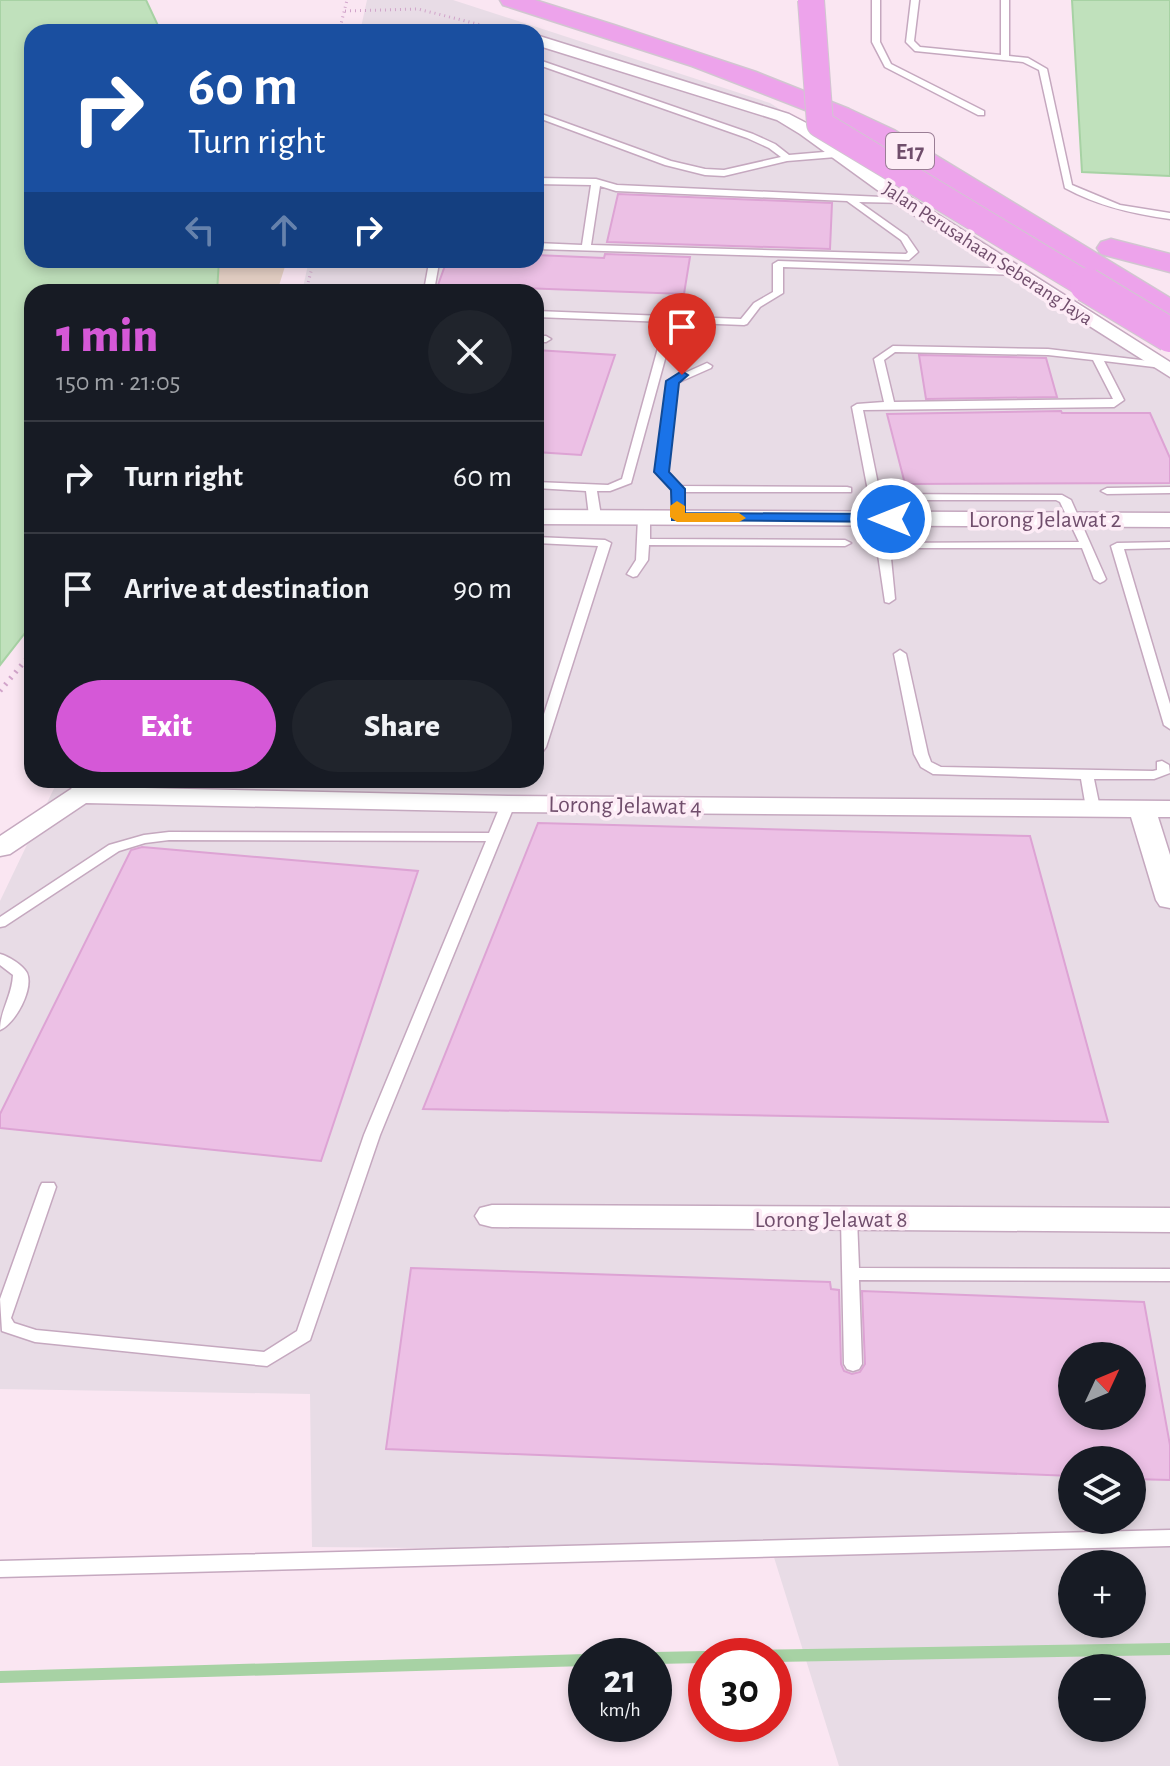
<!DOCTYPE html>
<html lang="en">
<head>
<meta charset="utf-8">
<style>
	body { margin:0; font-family:"Alegreya Sans",sans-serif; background:#20242c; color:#f1f3f6; height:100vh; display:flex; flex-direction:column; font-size:30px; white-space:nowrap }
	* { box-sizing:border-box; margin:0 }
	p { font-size:26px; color:#9ea1a6 }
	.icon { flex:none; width:44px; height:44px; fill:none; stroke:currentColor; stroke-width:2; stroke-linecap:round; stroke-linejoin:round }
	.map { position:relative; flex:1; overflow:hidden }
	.drawer { position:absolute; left:24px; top:284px; width:520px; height:504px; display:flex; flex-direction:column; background:#171b24; border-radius:24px; box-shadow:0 4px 12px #0003 }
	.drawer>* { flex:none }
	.hud { position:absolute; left:24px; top:24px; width:520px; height:244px; border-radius:24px; box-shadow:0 4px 12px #0003; background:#1a4fa0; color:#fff; overflow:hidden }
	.needle { width:52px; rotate:46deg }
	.buttons { position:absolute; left:1058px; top:1342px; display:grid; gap:16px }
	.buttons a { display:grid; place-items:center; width:88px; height:88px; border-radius:50%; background:#171b24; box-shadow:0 4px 12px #0003; font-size:40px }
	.speed { position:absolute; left:568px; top:1638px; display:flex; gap:16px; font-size:40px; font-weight:700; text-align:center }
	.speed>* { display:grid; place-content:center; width:104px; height:104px; border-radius:50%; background:#171b24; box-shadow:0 4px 12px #0003; line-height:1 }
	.speed small { font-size:20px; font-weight:400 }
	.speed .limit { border:12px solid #d22; background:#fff; color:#111 }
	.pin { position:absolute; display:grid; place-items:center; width:68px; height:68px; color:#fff; margin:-82px -34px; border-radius:50% 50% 50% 0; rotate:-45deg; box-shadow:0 0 8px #0007 }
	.pin .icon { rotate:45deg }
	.me { position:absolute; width:88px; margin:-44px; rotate:270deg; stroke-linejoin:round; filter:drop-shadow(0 0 6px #0008) }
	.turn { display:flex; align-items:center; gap:28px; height:168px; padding:0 32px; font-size:36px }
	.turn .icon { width:104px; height:104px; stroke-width:2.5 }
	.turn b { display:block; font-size:56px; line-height:68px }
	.lanes { display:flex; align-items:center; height:76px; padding:0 32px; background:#0003; justify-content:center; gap:40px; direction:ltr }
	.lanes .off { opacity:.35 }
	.round { display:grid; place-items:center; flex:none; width:84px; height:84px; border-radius:42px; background:#20242c }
	.head { display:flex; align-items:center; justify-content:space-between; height:136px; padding:0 32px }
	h1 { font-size:48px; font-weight:800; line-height:60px; color:#d558d7 }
	.cta { display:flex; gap:16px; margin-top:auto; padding:16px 32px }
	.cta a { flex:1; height:92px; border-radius:48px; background:#d558d7; color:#fff; font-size:32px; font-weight:800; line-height:92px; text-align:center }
	.cta a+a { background:#20242c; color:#f1f3f6 }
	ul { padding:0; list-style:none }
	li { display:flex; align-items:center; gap:24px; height:112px; padding:0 32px; border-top:2px solid #363941 }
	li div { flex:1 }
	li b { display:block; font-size:30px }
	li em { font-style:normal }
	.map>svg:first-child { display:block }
</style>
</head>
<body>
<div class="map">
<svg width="1170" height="1766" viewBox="0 0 1170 1766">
	<rect width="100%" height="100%" fill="#fae6f2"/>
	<!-- industrial -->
	<path fill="#e8dce6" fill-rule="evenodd" d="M 367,0 L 453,0 L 770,103 L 1170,361 L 1170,1766 L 839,1766 L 772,1551 L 312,1547 L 310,1394 L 0,1389 L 0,901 L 58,780 L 536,780 L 536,292 L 302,292 L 309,260 L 536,260 L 536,32 L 360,32 ZM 1072,1356 L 1132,1356 L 1132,1416 L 1072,1416 ZM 1072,1460 L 1132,1460 L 1132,1520 L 1072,1520 ZM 1072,1564 L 1132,1564 L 1132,1624 L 1072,1624 ZM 1072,1668 L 1132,1668 L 1132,1728 L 1072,1728 Z"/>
	<!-- green -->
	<path fill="#e6d1c6" d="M 219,260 L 287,260 L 277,292 L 217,292 Z"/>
	<!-- water -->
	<path fill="#c0e1bc" stroke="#a7d2a4" stroke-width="2" d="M 0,0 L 146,0 L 161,32 L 32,32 L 32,260 L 219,260 L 217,292 L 32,292 L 32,624 L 0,665 Z
		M 1072,0 L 1170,0 L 1170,176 L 1082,172 Z"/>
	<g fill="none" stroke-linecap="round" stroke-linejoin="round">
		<!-- stream -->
		<path fill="#a7d2a4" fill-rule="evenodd" d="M 1170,1643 L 1170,1655 L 774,1662 L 774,1656 L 747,1656 L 749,1652 L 754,1650 Z
			M 706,1651 L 711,1653 L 713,1656 L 706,1656 L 706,1663 L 654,1664 L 654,1656 L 648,1656 L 649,1654 L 654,1652 Z
			M 586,1654 L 591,1656 L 586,1656 L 586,1666 L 0,1683 L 0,1671 Z"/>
	</g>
	<!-- building -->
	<path fill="#ecc0e5" stroke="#dda3d4" stroke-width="2" fill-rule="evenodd" d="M 618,194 L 832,203 L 830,249 L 607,242 Z
		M 605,254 L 690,257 L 684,294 L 438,285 L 447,260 L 536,260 L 536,255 L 604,258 Z
		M 536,350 L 615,355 L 581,455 L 536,452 Z
		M 919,355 L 1046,358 L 1057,397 L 926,399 Z
		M 1061,411 L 1062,413 L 1150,413 L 1170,458 L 1170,483 L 905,484 L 887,414 Z
		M 538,823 L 1030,836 L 1108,1122 L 423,1109 Z
		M 142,847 L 418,871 L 321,1161 L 0,1128 L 0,1114 L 131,850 Z
		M 411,1268 L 830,1282 L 831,1289 L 839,1290 L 841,1364 L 844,1371 L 852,1374 L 860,1372 L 865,1364 L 862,1291 L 1144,1302 L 1170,1445 L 1170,1480 L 1132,1479 L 1132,1460 L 1072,1460 L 1072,1476 L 386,1449 ZM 1072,1356 L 1132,1356 L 1132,1416 L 1072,1416 Z"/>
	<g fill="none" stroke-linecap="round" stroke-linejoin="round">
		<!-- service casing -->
		<g stroke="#c5a8bf" stroke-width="3">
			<path id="service" d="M 872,0 L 880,0 L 880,42 L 891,64 L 984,111 L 984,115 L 978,115 L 885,67 L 872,42 Z
				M 911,0 L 919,0 L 914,41 L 920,47 L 1001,55 L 1001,0 L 1009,0 L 1009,56 L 1028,58 L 1047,69 L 1072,185 L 1120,205 L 1170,213 L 1170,219 C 1133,214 1098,206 1065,188 L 1039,70 L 1023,62 L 915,51 L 906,42 Z
				M 536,59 L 753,134 L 775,144 L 789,155 L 836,151 L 840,154 L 836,157 L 787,161 L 724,176 L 705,175 L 665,165 L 536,117 L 536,112 L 671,161 L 705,169 L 724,170 L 781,157 L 769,148 L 747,138 L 536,64 Z
				M 536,178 L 596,179 L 617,185 L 904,198 L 907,199 L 907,203 L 859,202 L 907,236 L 918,252 L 909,260 L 536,249 L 536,243 L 582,245 L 591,185 L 536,184 ZM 600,186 L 616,191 L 847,201 L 901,240 L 908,252 L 906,254 L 591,245 Z
				M 434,260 L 439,263 L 435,285 L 437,292 L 427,292 L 425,285 L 429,263 Z
				M 778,261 L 1019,269 L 1024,272 L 1019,275 L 783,267 L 783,293 L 760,307 L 747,324 L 744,325 L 536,317 L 536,311 L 741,319 L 754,303 L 773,292 L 773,264 Z
				M 536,336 L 546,336 L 551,339 L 546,342 L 536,342 Z
				M 663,345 L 668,348 L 631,483 L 610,491 L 597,491 L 601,516 L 595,519 L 589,516 L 586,491 L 536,488 L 536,482 L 608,485 L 622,479 L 658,348 Z
				M 893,346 L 1048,349 L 1166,363 L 1166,367 L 1162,368 L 1104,361 L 1124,400 L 1114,407 L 863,410 L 880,494 L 1062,495 L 1071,500 L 1106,579 L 1104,581 L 1100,583 L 1094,579 L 1082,548 L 890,548 L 895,599 L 889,603 L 885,602 L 877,548 L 883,543 L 1079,542 L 1060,502 L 1056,500 L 877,500 L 869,496 L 852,407 L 857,404 L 884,402 L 874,359 ZM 895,352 L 1048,355 L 1093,360 L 1113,399 L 894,402 L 884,360 Z
				M 707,363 L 712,366 L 711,368 L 677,383 L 667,471 L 681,486 L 847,487 L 851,488 L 851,492 L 683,492 L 683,517 L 681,519 L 673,519 L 672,490 L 656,472 L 667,381 Z
				M 1170,487 L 1170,493 L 1107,494 L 1101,491 L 1107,488 Z
				M 644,515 L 650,518 L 650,539 L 845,540 L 851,543 L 845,546 L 649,545 L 648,560 L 637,576 L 633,577 L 627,574 L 636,560 L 638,518 Z
				M 536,537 L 605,540 L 611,543 L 546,747 L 541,754 L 536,755 L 536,739 L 598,546 L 536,543 Z
				M 1170,542 L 1170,548 L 1124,549 L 1170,704 L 1170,729 L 1164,725 L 1111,546 L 1117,543 Z
				M 900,650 L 906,654 L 928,754 L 931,762 L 941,767 L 1153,771 L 1157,770 L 1157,762 L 1162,761 L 1169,765 L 1170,773 L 1154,779 L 1094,779 L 1100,808 L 1093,812 L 1086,808 L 1081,779 L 933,774 L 921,767 L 914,754 L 894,654 Z
				M 508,800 L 515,804 L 380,1135 L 310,1340 L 267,1366 L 35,1342 L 2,1331 L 0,1299 L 40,1187 L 42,1183 L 54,1183 L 56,1187 L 11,1318 L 14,1323 L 36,1330 L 264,1352 L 297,1331 L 364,1135 L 486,841 L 169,840 L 145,843 L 119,851 L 5,926 L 0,927 L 0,917 L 109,845 L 144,835 L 169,832 L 489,833 L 501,804 Z
				M 0,954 C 8,956 23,965 27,973 C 34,989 15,1024 0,1030 C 0,1011 12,996 13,975 L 0,965 Z
				M 849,1213 L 855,1215 L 857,1219 L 859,1268 L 1170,1269 L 1170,1281 L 859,1280 L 862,1364 L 859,1369 L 853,1371 L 847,1369 L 844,1364 L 841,1219 L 843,1215 Z
				M 1170,1530 L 1170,1546 L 0,1577 L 0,1561 Z"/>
		</g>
		<!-- minor casing -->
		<g stroke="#c5a8bf" stroke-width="3">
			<path id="minor" d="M 536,35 L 789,114 L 812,126 L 910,197 L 1170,362 L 1170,377 L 898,205 L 800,134 L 777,120 L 536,45 Z
				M 536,510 L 1170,513 L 1170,527 L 536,524 Z
				M 78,780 L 104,780 L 100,787 L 508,796 L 1170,801 L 1170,817 L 1158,817 L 1170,855 L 1170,908 L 1160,906 L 1156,900 L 1131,817 L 508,812 L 86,803 L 10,854 L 0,856 L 0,836 L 71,789 Z
				M 492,1205 L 1170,1208 L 1170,1232 L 492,1227 L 480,1224 L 475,1216 L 480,1208 Z"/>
		</g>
		<!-- motorway casing -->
		<g stroke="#d1c6d0" stroke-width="3">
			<path id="motorway" d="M 500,0 L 535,0 L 614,25 L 756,72 L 849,109 L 894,130 L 1170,298 L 1170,320 L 1159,317 L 876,142 L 831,120 L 692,66 L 503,5 Z
				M 1111,239 L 1170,254 L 1170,272 L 1101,254 L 1097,248 L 1101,242 Z"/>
		</g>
		<!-- path-far2 -->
		<path stroke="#d1a4ca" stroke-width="3" stroke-dasharray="1 4" stroke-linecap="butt" d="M 345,11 L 418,9 L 509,32
			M 339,32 L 347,0
			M 307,287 L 314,260"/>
		<!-- path-far1 -->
		<path stroke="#d1a4ca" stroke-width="4" stroke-dasharray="2 5" stroke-linecap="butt" d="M 306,292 L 308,285
			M 28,658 L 32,653"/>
		<!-- path -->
		<path stroke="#d1a4ca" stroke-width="5" stroke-dasharray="2 6" stroke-linecap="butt" d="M 0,691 L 29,656"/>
		<!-- service -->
		<use href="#service" fill="#fff" fill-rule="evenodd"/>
		<!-- minor -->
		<use href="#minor" fill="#fff" fill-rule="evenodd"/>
		<!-- motorway -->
		<use href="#motorway" fill="#eda3eb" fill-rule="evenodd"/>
		<!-- motorway-bridge-far1 casing -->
		<g stroke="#d1c6d0" stroke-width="28" stroke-linecap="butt">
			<path id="motorway-bridge-far1" d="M 811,0 L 820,124 L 1090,287"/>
		</g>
		<!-- motorway-bridge casing -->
		<g stroke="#d1c6d0" stroke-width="36" stroke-linecap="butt">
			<path id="motorway-bridge" d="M 1087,285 L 1170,335"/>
		</g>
		<!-- motorway-bridge-far1 -->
		<use href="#motorway-bridge-far1" stroke="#eda3eb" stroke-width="26"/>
		<!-- motorway-bridge -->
		<use href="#motorway-bridge" stroke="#eda3eb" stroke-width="34"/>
	</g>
	<!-- route -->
	<path fill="#1a73e8" stroke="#114b97" stroke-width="2" d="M 682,371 L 688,375 L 679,383 L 669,472 L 685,489 L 685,513 L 891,514 L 898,519 L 896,522 L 672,520 L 671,490 L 654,472 L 666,381 Z"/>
	<!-- slow -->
	<path fill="#f59e0b" d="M 677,501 L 685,506 L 685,513 L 739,513 L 746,518 L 739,522 L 677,522 L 670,517 L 670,506 Z"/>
	<g text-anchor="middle" stroke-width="7" stroke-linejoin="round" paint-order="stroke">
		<!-- far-street labels -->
		<g font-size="20" fill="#704e6c" stroke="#fdecf6">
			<text transform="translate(988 253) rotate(33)" y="7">Jalan Perusahaan Seberang Jaya</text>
		</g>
		<!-- shield labels -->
		<rect fill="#fdecf6" stroke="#9a7d95" stroke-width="2" x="886" y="133" width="48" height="36" rx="6"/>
		<g font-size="22" font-weight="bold" fill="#704e6c">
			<text x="910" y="159">E17</text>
		</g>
		<!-- street labels -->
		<g font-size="24" fill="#704e6c" stroke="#fdecf6">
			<text x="1045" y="527">Lorong Jelawat 2</text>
			<text transform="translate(625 805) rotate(1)" y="8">Lorong Jelawat 4</text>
			<text x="831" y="1227">Lorong Jelawat 8</text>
		</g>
	</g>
</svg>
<div class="buttons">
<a><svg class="needle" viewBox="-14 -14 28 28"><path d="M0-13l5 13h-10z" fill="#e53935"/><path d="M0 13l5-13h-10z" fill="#9ea1a6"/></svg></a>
<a><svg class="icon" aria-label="layers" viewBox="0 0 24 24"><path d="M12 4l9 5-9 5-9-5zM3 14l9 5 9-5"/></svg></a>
<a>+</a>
<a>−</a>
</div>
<div class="speed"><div>21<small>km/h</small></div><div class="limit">30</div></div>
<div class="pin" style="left:682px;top:375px;background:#d93025"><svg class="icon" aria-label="arrive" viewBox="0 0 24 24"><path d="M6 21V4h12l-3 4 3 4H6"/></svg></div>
<svg class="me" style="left:891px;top:519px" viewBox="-20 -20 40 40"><circle r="17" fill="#1a73e8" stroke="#fff" stroke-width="3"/><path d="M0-11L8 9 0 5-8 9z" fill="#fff"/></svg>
<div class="hud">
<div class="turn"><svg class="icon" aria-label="right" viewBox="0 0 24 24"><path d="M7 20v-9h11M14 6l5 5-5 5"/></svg><div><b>60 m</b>Turn right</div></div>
<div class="lanes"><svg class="icon off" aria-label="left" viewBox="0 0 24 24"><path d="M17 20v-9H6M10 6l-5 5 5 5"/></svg><svg class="icon off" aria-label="ahead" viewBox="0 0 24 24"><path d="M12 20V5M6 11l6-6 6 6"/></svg><svg class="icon" aria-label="right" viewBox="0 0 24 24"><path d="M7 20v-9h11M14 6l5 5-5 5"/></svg></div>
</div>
<section class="drawer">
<div class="head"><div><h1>1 min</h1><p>150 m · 21:05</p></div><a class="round"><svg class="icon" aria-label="close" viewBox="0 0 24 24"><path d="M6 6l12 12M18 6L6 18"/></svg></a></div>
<ul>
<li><svg class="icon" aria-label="right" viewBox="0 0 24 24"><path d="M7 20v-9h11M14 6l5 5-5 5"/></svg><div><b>Turn right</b></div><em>60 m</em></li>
<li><svg class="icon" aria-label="arrive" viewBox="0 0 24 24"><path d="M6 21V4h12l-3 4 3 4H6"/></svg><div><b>Arrive at destination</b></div><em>90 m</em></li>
</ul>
<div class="cta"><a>Exit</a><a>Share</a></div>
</section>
</div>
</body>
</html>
